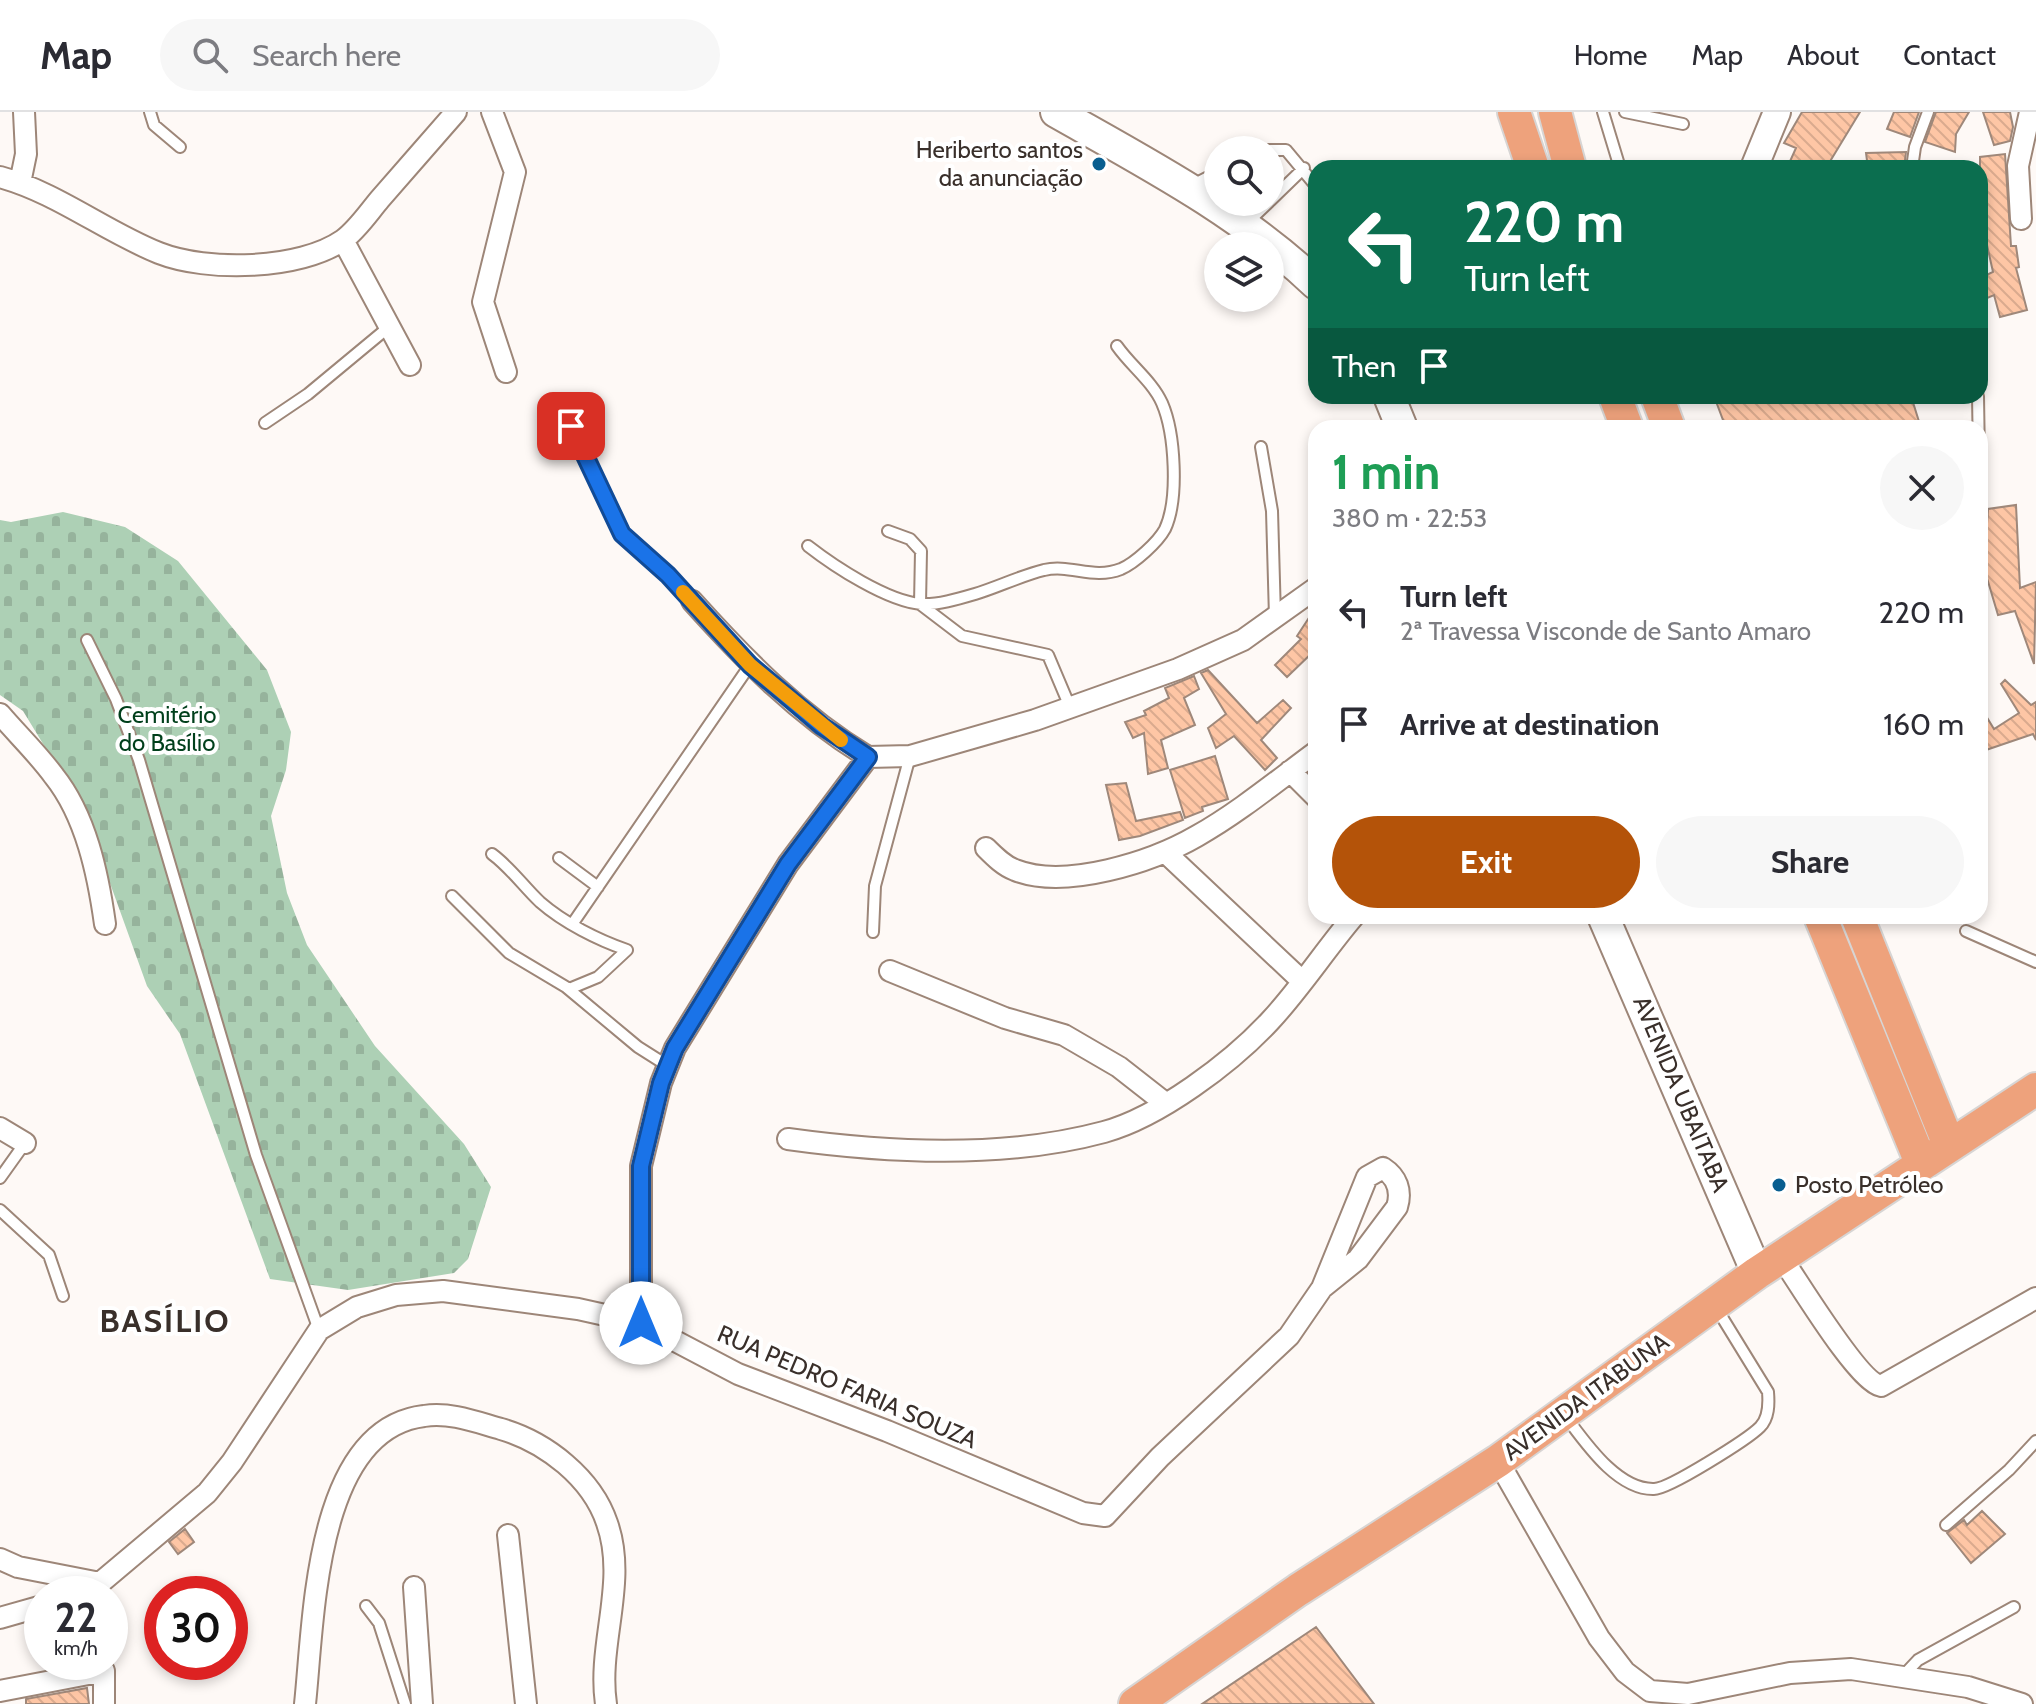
<!DOCTYPE html>
<html lang="en">
<head>
<meta charset="utf-8">
<style>
	body { margin:0; font-family:Cabin,sans-serif; background:#f7f7f7; color:#2b2b33; height:100vh; display:flex; flex-direction:column; font-size:30px; white-space:nowrap }
	* { box-sizing:border-box; margin:0 }
	p { font-size:26px; color:#7c7c81 }
	.icon { flex:none; width:44px; height:44px; fill:none; stroke:currentColor; stroke-width:2; stroke-linecap:round; stroke-linejoin:round }
	.map { position:relative; flex:1; overflow:hidden }
	.panel { position:absolute; left:1308px; top:308px; width:680px; height:504px; display:flex; flex-direction:column; background:#fff; border-radius:24px; box-shadow:0 4px 12px #0003 }
	.panel>* { flex:none }
	.guide { position:absolute; left:1308px; top:48px; width:680px; height:244px; border-radius:24px; box-shadow:0 4px 12px #0003; background:#0b6e4f; color:#fff; overflow:hidden }
	.tools { position:absolute; left:1204px; top:24px; display:grid; gap:16px }
	.tools a { display:grid; place-items:center; width:80px; height:80px; border-radius:50%; background:#fff; box-shadow:0 4px 12px #0003; font-size:40px }
	.speed { position:absolute; left:24px; top:1464px; display:flex; gap:16px; font-size:40px; font-weight:700; text-align:center }
	.speed>* { display:grid; place-content:center; width:104px; height:104px; border-radius:50%; background:#fff; box-shadow:0 4px 12px #0003; line-height:1 }
	.speed small { font-size:20px; font-weight:400 }
	.speed .limit { border:12px solid #d22; background:#fff; color:#111 }
	.pin { position:absolute; display:grid; place-items:center; width:68px; height:68px; color:#fff; margin:-34px; border-radius:16px; box-shadow:0 4px 12px #0006 }
	.me { position:absolute; width:88px; margin:-44px; rotate:0deg; stroke-linejoin:round; filter:drop-shadow(0 0 6px #0008) }
	.turn { display:flex; align-items:center; gap:28px; height:168px; padding:0 24px; font-size:36px }
	.turn .icon { width:104px; height:104px; stroke-width:2.5 }
	.turn b { display:block; font-size:56px; line-height:68px }
	.then { display:flex; align-items:center; height:76px; padding:0 24px; background:#0003; gap:16px; font-size:30px }
	.round { display:grid; place-items:center; flex:none; width:84px; height:84px; border-radius:42px; background:#f7f7f7 }
	.summary { display:flex; align-items:center; justify-content:space-between; height:136px; padding:0 24px }
	h1 { font-size:48px; font-weight:700; line-height:60px; color:#1e9e55 }
	.button { display:flex; gap:16px; margin-top:auto; padding:16px 24px }
	.button a { flex:1; height:92px; border-radius:48px; background:#b45309; color:#fff; font-size:32px; font-weight:700; line-height:92px; text-align:center }
	.button a+a { background:#f7f7f7; color:#2b2b33 }
	ul { padding:0; list-style:none }
	li { display:flex; align-items:center; gap:24px; height:112px; padding:0 24px }
	li div { flex:1 }
	li b { display:block; font-size:30px }
	li em { font-style:normal }
	header { display:flex; align-items:center; gap:48px; box-sizing:border-box; height:112px; padding:0 40px; background:#fff; border-bottom:2px solid #e1e1e2 }
	header strong { font-size:38px }
	nav { display:flex; gap:44px; margin-inline-start:auto; font-size:28px }
	.search { width:560px; height:72px; background:#f7f7f7; display:flex; align-items:center; gap:20px; box-sizing:border-box; padding:0 28px; border-radius:44px; color:#7c7c81; font-size:30px }
	.map>svg:first-child { display:block }
</style>
</head>
<body>
<header>
<strong>Map</strong>
<div class="search"><svg class="icon" aria-label="search" viewBox="0 0 24 24"><circle cx="10" cy="10" r="6"/><path d="M15 15l6 6"/></svg>Search here</div>
<nav><a>Home</a><a>Map</a><a>About</a><a>Contact</a></nav>
</header>
<div class="map">
<svg width="2036" height="1592" viewBox="0 0 2036 1592">
	<defs>
		<pattern id="cemetery-stones" width="16" height="16" patternUnits="userSpaceOnUse" patternTransform="scale(2)"><rect width="16" height="16" fill="#add0b5"/><path d="M2 7V4a2 2 0 0 1 4 0v3zM10 15v-3a2 2 0 0 1 4 0v3z" fill="#96b39c"/></pattern>
		<pattern id="building-back-hatch" width="6" height="6" patternUnits="userSpaceOnUse" patternTransform="scale(2)"><rect width="6" height="6" fill="#fec6a5"/><path d="M-1 5l2 2M0 0l6 6M5-1l2 2" fill="none" stroke="#daaa8e"/></pattern>
	</defs>
	<rect width="100%" height="100%" fill="#fef9f6"/>
	<!-- cemetery -->
	<path fill="url(#cemetery-stones)" d="M 63,400 L 125,415 L 178,449 L 267,558 L 291,620 L 286,658 L 271,704 L 287,781 L 307,833 L 375,934 L 464,1032 L 491,1075 L 468,1147 L 454,1161 L 348,1178 L 270,1167 L 180,922 L 147,874 L 84,699 L 23,599 L 0,583 L 0,408 L 11,410 Z"/>
	<!-- building -->
	<path fill="url(#building-back-hatch)" stroke="#9f887a" stroke-width="2" d="M 1802,0 L 1860,0 L 1826,56 L 1787,56 L 1796,36 L 1784,31 Z
		M 1894,0 L 1919,0 L 1910,25 L 1887,17 Z
		M 1936,0 L 1969,0 L 1956,22 L 1955,40 L 1925,30 Z
		M 1983,0 L 2010,0 L 2013,15 L 2010,29 L 1994,33 Z
		M 1906,40 L 1904,56 L 1868,56 L 1866,41 Z
		M 2005,42 L 2011,134 L 2016,134 L 2019,155 L 2016,156 L 2027,198 L 2000,205 L 1994,183 L 1980,189 L 1980,166 L 1993,160 L 1987,133 L 1982,132 L 1980,124 L 1980,45 Z
		M 1714,284 L 1911,284 L 1921,316 L 1726,316 Z
		M 2016,393 L 2020,476 L 2036,470 L 2034,552 L 2015,499 L 1998,503 L 1984,456 L 1988,397 Z
		M 1316,495 L 1316,537 L 1287,565 L 1275,553 L 1301,527 L 1297,524 Z
		M 1208,558 L 1257,611 L 1283,588 L 1291,596 L 1261,628 L 1277,646 L 1265,658 L 1234,624 L 1216,636 L 1208,616 L 1226,602 L 1201,561 Z
		M 1194,564 L 1199,577 L 1184,586 L 1195,613 L 1161,628 L 1168,656 L 1148,662 L 1144,621 L 1133,626 L 1125,610 L 1146,603 L 1144,599 L 1169,586 L 1165,576 Z
		M 2005,568 L 2031,593 L 2036,590 L 2036,628 L 2033,622 L 1980,640 L 1980,594 L 1994,617 L 2019,601 L 2001,572 Z
		M 1215,644 L 1228,687 L 1202,695 L 1203,699 L 1185,706 L 1170,658 Z
		M 1126,671 L 1136,709 L 1180,700 L 1183,708 L 1140,724 L 1119,728 L 1106,673 Z
		M 1982,1399 L 2005,1422 L 1971,1451 L 1947,1421 L 1964,1408 L 1967,1413 Z
		M 185,1417 L 194,1430 L 178,1442 L 169,1430 Z
		M 1316,1515 L 1374,1592 L 1202,1592 Z
		M 87,1576 L 89,1592 L 26,1592 L 26,1587 Z"/>
	<g fill="none" stroke-linecap="round" stroke-linejoin="round">
		<!-- service casing -->
		<g stroke="#9d8678" stroke-width="14">
			<path id="service" d="M 150,0 L 154,13 L 180,35
				M 1603,0 L 1620,56
				M 1625,0 L 1683,12
				M 1264,38 L 1286,38 L 1316,74
				M 1912,56 L 1915,35 L 1928,0
				M 1191,74 L 1218,60
				M 1270,89 L 1304,56
				M 1247,111 L 1269,90
				M 1978,284 L 1980,408
				M 265,311 L 308,282 L 390,214
				M 571,314 L 622,422 L 692,489
				M 1261,335 L 1272,399 L 1275,505
				M 888,419 L 910,427 L 921,439 L 920,492 L 962,524 L 1048,543 L 1070,595
				M 808,434 C 835,455 887,489 921,492 C 938,493 958,487 975,482 C 998,475 1020,464 1044,458 C 1071,452 1093,468 1121,457 C 1135,451 1158,430 1165,417 C 1179,387 1175,321 1162,291 C 1152,269 1131,254 1117,234
				M 87,528 L 116,587 L 139,648 L 256,1043 L 319,1218
				M 492,742 C 511,756 523,774 540,790 C 564,811 598,828 627,838 L 598,865 L 569,877
				M 559,746 L 598,775
				M 452,784 L 509,841 L 566,875 L 638,935 L 668,954
				M 573,811 L 750,553
				M 1966,819 L 2036,850
				M 873,820 L 875,774 L 910,644
				M 0,1066 L 25,1031
				M 0,1098 L 49,1143 L 63,1184
				M 1566,1305 C 1585,1330 1617,1378 1654,1377 C 1669,1377 1748,1327 1760,1315 C 1769,1306 1769,1292 1768,1280 L 1717,1197
				M 1946,1413 L 2009,1358 L 2036,1329
				M 366,1494 L 379,1511 L 405,1592
				M 1902,1565 L 1918,1548 L 2014,1495"/>
		</g>
		<!-- minor casing -->
		<g stroke="#9d8678" stroke-width="24">
			<path id="minor" d="M 492,0 L 515,60 L 483,190 L 506,260
				M 0,65 C 58,81 104,119 159,141 C 207,160 300,158 343,128 C 357,118 369,100 380,87 C 405,58 431,29 456,0
				M 20,71 L 26,42 L 24,0
				M 2021,107 L 2018,54 L 2030,0
				M 343,128 L 410,253
				M 692,489 C 745,548 800,604 868,645
				M 0,602 C 18,623 38,642 54,664 C 86,704 98,762 105,812
				M 1290,659 L 1316,685
				M 986,736 C 995,745 1004,754 1015,758 C 1065,778 1152,750 1197,724 C 1238,701 1278,668 1316,640
				M 1165,740 L 1302,869
				M 890,859 L 1005,906 L 1064,923 L 1119,955 L 1165,991
				M 0,1016 L 25,1031
				M 788,1027 C 889,1041 1004,1047 1104,1020 C 1159,1005 1231,951 1270,909 C 1300,877 1325,838 1354,804
				M 1781,1145 C 1798,1169 1858,1270 1881,1274 L 2036,1186
				M 641,1211 L 641,1054 L 661,971 L 675,936 L 788,752 L 868,645 L 910,644 L 1035,608 L 1178,557 L 1243,528 L 1316,476
				M 1498,1349 L 1599,1526 L 1625,1560 L 1650,1579 L 1688,1582 L 1790,1561 L 1851,1557 L 1968,1575 L 2022,1592
				M 508,1423 L 526,1592
				M 0,1447 L 18,1455 L 100,1471
				M 414,1475 L 422,1592
				M 76,1482 L 100,1471 L 207,1381 L 232,1350 L 319,1218 L 357,1195 L 396,1183 L 443,1179 L 578,1197 L 641,1211 L 738,1262 L 887,1319 L 1083,1401 L 1105,1404 L 1160,1345 L 1289,1224 L 1322,1176 L 1367,1065 L 1383,1056 C 1397,1065 1402,1079 1397,1095 L 1358,1147 L 1322,1176
				M 0,1506 L 42,1494
				M 0,1579 L 104,1559 L 104,1592
				M 305,1592 C 314,1510 314,1317 424,1304 C 451,1300 476,1310 501,1317 C 546,1330 592,1366 607,1411 C 628,1470 597,1532 606,1592"/>
		</g>
		<!-- tertiary casing -->
		<g stroke="#9d8678" stroke-width="30">
			<path id="tertiary" d="M 1754,56 L 1777,0"/>
		</g>
		<!-- secondary casing -->
		<g stroke="#9d8678" stroke-width="34">
			<path id="secondary" d="M 1056,0 C 1146,51 1240,100 1316,172
				M 1389,284 L 1402,316
				M 1603,804 L 1757,1161"/>
		</g>
		<!-- primary casing -->
		<g stroke="#d7d5d4" stroke-width="36">
			<path id="primary" d="M 1514,0 L 1533,56
				M 1555,0 L 1570,56
				M 1615,284 L 1627,316
				M 1657,284 L 1669,316
				M 1820,804 L 1921,1051
				M 1857,804 L 1949,1033
				M 1135,1592 L 1298,1478 L 1498,1349 L 1757,1161 L 2036,977"/>
		</g>
		<!-- service -->
		<use href="#service" stroke="#fff" stroke-width="10"/>
		<!-- minor -->
		<use href="#minor" stroke="#fff" stroke-width="20"/>
		<!-- tertiary -->
		<use href="#tertiary" stroke="#fff" stroke-width="26"/>
		<!-- secondary -->
		<use href="#secondary" stroke="#fff" stroke-width="30"/>
		<!-- primary -->
		<use href="#primary" stroke="#eea27c" stroke-width="32"/>
	</g>
	<g fill="none" stroke-linecap="round" stroke-linejoin="round">
		<!-- route casing -->
		<g stroke="#114b97" stroke-width="20">
			<path id="route" d="M 571,314 L 622,422 L 668,463 L 750,553 L 822,614 L 868,645 L 788,752 L 675,936 L 661,971 L 641,1054 L 641,1211"/>
		</g>
		<!-- route -->
		<use href="#route" stroke="#1a73e8" stroke-width="14"/>
		<!-- slow -->
		<path stroke="#f59e0b" stroke-width="14" d="M 683,480 L 750,553 L 841,628"/>
	</g>
	<!-- markers -->
	<g fill="#085e90" stroke="#fff" stroke-width="3">
		<circle cx="1099" cy="52" r="8"/>
		<circle cx="1779" cy="1073" r="8"/>
	</g>
	<g text-anchor="middle" stroke-width="8" stroke-linejoin="round" paint-order="stroke">
		<!-- poi labels -->
		<g font-size="24" fill="#392f2a" stroke="#fff" text-anchor="end">
			<text x="1083" y="46">Heriberto santos<tspan x="1083" dy="28">da anunciação</tspan></text>
			<text x="1795" y="1081" text-anchor="start">Posto Petróleo</text>
		</g>
		<!-- park labels -->
		<g font-size="24" fill="#003f1b" stroke="#fff">
			<text x="167" y="611">Cemitério<tspan x="167" dy="28">do Basílio</tspan></text>
		</g>
		<!-- street labels -->
		<g font-size="24" fill="#392f2a" stroke="#fff">
			<text transform="translate(1681 982) rotate(67)" y="8">AVENIDA UBAITABA</text>
			<text transform="translate(847 1275) rotate(23)" y="8">RUA PEDRO FARIA SOUZA</text>
			<text transform="translate(1586 1285) rotate(-36)" y="8">AVENIDA ITABUNA</text>
		</g>
		<!-- district labels -->
		<g font-size="32" font-weight="bold" letter-spacing="2" fill="#392f2a" stroke="#fff">
			<text x="165" y="1220">BASÍLIO</text>
		</g>
	</g>
</svg>
<div class="tools">
<a><svg class="icon" aria-label="search" viewBox="0 0 24 24"><circle cx="10" cy="10" r="6"/><path d="M15 15l6 6"/></svg></a>
<a><svg class="icon" aria-label="layers" viewBox="0 0 24 24"><path d="M12 4l9 5-9 5-9-5zM3 14l9 5 9-5"/></svg></a>
</div>
<div class="speed"><div>22<small>km/h</small></div><div class="limit">30</div></div>
<div class="pin" style="left:571px;top:314px;background:#d93025"><svg class="icon" aria-label="arrive" viewBox="0 0 24 24"><path d="M6 21V4h12l-3 4 3 4H6"/></svg></div>
<svg class="me" style="left:641px;top:1211px" viewBox="-20 -20 40 40"><circle r="19" fill="#fff"/><path d="M0-13L10 11 0 6-10 11z" fill="#1a73e8"/></svg>
<div class="guide">
<div class="turn"><svg class="icon" aria-label="left" viewBox="0 0 24 24"><path d="M17 20v-9H6M10 6l-5 5 5 5"/></svg><div><b>220 m</b>Turn left</div></div>
<div class="then">Then<svg class="icon" aria-label="arrive" viewBox="0 0 24 24"><path d="M6 21V4h12l-3 4 3 4H6"/></svg></div>
</div>
<section class="panel">
<div class="summary"><div><h1>1 min</h1><p>380 m · 22:53</p></div><a class="round"><svg class="icon" aria-label="close" viewBox="0 0 24 24"><path d="M6 6l12 12M18 6L6 18"/></svg></a></div>
<ul>
<li><svg class="icon" aria-label="left" viewBox="0 0 24 24"><path d="M17 20v-9H6M10 6l-5 5 5 5"/></svg><div><b>Turn left</b><p>2ª Travessa Visconde de Santo Amaro</p></div><em>220 m</em></li>
<li><svg class="icon" aria-label="arrive" viewBox="0 0 24 24"><path d="M6 21V4h12l-3 4 3 4H6"/></svg><div><b>Arrive at destination</b></div><em>160 m</em></li>
</ul>
<div class="button"><a>Exit</a><a>Share</a></div>
</section>
</div>
</body>
</html>
